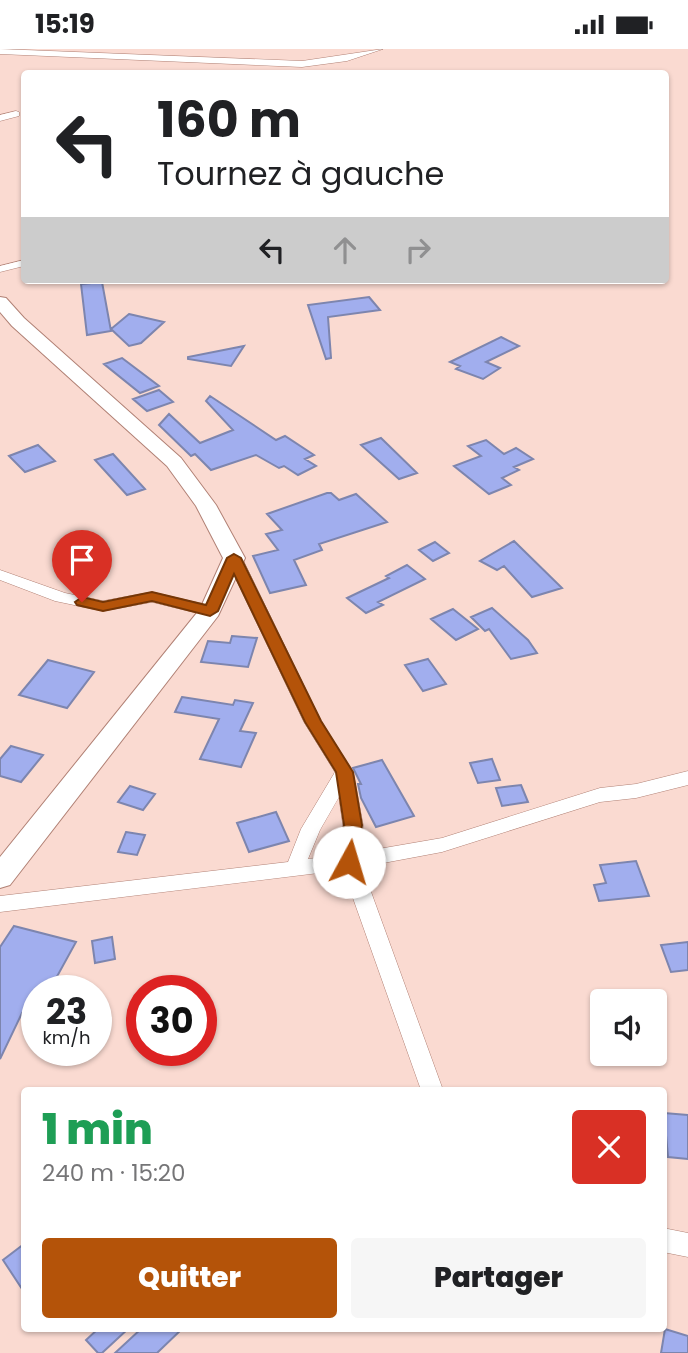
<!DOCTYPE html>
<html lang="fr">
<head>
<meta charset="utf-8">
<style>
	body { margin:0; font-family:Poppins,sans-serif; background:#f6f6f6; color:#202124; height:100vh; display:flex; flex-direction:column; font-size:26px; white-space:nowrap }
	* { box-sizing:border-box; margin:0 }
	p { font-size:23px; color:#757577 }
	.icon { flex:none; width:38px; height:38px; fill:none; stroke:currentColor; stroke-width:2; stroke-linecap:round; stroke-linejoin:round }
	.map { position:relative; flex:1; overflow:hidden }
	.details { position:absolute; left:21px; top:1038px; width:646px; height:245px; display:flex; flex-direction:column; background:#fff; border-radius:7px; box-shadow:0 2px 5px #0004 }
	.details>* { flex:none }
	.hud { position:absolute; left:21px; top:21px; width:648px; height:214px; border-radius:7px; box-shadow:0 2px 5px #0004; background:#fff; color:#202124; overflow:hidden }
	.fabs { position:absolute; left:590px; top:940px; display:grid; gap:14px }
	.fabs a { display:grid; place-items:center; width:77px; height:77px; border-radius:7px; background:#fff; box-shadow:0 2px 5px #0004; font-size:35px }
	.speed { position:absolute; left:21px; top:926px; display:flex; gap:14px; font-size:35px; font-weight:700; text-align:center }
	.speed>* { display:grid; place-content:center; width:91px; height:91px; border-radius:50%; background:#fff; box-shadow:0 2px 5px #0004; line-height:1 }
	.speed small { font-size:18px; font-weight:400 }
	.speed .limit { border:10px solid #d22; background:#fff; color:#111 }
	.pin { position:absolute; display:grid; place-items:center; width:60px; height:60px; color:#fff; margin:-72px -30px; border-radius:50% 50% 50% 0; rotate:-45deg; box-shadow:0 0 7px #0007 }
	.pin .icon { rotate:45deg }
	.me { position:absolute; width:77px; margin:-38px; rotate:6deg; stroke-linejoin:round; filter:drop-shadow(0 0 5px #0008) }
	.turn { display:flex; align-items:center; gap:24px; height:147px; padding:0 21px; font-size:32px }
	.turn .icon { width:91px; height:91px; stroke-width:2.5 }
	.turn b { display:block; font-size:49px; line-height:60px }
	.lanes { display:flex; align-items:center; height:66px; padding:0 21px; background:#0003; justify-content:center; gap:35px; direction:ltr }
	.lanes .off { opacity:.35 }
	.round { display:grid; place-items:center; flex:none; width:74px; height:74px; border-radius:7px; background:#f6f6f6 }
	.summary { display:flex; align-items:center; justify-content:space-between; height:119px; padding:0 21px }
	h1 { font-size:42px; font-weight:800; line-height:52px; color:#1e9e55 }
	.button { display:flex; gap:14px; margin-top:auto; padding:14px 21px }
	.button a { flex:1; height:80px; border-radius:7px; background:#b45309; color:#fff; font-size:28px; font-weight:800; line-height:80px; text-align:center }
	.button a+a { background:#f6f6f6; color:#202124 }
	.status { display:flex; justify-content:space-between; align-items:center; height:49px; padding:0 35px; background:#fff; direction:ltr }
	.status svg { height:19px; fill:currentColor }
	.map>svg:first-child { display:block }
</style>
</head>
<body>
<div class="status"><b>15:19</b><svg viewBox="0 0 49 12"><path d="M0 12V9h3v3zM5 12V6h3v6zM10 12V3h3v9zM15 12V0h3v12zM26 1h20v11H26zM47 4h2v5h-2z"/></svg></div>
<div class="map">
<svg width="688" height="1304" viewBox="0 0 688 1304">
	<rect width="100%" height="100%" fill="#fadad1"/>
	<!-- building -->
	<path fill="#a1aeee" stroke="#7d85ae" stroke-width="2" d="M 102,233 L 111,282 L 87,286 L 81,235 Z
		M 369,248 L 380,261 L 328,268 L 331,309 L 326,310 L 308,256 Z
		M 129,265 L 164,273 L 141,294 L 129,297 L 111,280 Z
		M 501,288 L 519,297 L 486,313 L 500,319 L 483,330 L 456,320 L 460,317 L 450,313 Z
		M 244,297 L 231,317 L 188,310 L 188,308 Z
		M 122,309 L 159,337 L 140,344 L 104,315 Z
		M 159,341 L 173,353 L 147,362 L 133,350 Z
		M 210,347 L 276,391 L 285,387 L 314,406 L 305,410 L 316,417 L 298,426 L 284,417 L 279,419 L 256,406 L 211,421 L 195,405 L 191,407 L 159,376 L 169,365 L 200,394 L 233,381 L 206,352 Z
		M 381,389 L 417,424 L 399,430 L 361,396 Z
		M 486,391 L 504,405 L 516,399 L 533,410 L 514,418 L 519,421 L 502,429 L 511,436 L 489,445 L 454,417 L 481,407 L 468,397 Z
		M 38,396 L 55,412 L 25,423 L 9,407 Z
		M 113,405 L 145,440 L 127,446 L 95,411 Z
		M 327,444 L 331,444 L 339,451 L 356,445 L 387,473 L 319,495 L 322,501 L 294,511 L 306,536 L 270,544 L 253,507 L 278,501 L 266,485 L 282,481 L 267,465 Z
		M 514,492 L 562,539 L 532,548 L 504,517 L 497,521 L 480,512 Z
		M 435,493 L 449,504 L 433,512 L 419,501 Z
		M 407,516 L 425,530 L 378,553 L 383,556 L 366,564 L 347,549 L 389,529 L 386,527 Z
		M 492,559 L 528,591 L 537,604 L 511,610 L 489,580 L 485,582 L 471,568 Z
		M 453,560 L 478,580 L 456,591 L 431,570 Z
		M 232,587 L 257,589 L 248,618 L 201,613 L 208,592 L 230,594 Z
		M 428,610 L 446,635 L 423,642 L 405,616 Z
		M 48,611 L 94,623 L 67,659 L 19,646 Z
		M 182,648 L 233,656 L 235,651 L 253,654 L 240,682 L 256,684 L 241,718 L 200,710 L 219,670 L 175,663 Z
		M 11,697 L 43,706 L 21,733 L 0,727 L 0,710 Z
		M 492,710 L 500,731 L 478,734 L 470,714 Z
		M 382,711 L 414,767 L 376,778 L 361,749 L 358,735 L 361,735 L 353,719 Z
		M 521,736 L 528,753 L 502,757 L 496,739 Z
		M 130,737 L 155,745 L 143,761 L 118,753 Z
		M 276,763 L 289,792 L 249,803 L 237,774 Z
		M 126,783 L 145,786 L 137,806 L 118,803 Z
		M 636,812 L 649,847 L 599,852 L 594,836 L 606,834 L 600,816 Z
		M 14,877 L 76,893 L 49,942 L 37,942 L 37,969 L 22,964 L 0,1010 L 0,898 Z
		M 112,888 L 115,910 L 95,914 L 92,892 Z
		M 688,893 L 688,921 L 671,923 L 661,896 Z
		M 664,1064 L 688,1066 L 688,1110 L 668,1108 Z
		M 24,1195 L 24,1243 L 3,1211 Z
		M 99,1279 L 129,1279 L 102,1304 L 98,1304 L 86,1291 Z
		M 142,1279 L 183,1279 L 157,1304 L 115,1304 Z
		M 665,1280 L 688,1287 L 688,1304 L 661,1304 Z"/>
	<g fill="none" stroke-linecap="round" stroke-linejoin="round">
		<!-- street casing -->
		<g stroke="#b18175" stroke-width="1">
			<path id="street" d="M 0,0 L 302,12 L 383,0 L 347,12 L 302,18 L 0,5 Z
				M 16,62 L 19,63 L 19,67 L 0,72 L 0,66 Z
				M 24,211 L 24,217 L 0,223 L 0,217 Z
				M 234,504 L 242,509 L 321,672 L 353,723 L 363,776 L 361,803 L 442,789 L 600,739 L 636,735 L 688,722 L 688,736 L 636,749 L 600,753 L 442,803 L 362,818 L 443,1041 L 421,1041 L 343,821 L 0,863 L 0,847 L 288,813 L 301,780 L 335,723 L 304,673 L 226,509 ZM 339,748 L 343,776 L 341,806 L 308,810 L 320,781 Z
				M 0,521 L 65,544 L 103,552 L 152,543 L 216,558 L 218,562 L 210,567 L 152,553 L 103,562 L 55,552 L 0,531 Z
				M 663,1179 L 688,1184 L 688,1208 L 663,1203 Z"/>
		</g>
		<!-- secondary casing -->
		<g stroke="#b18175" stroke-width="2">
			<path id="secondary" d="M 0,248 L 6,249 L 24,269 L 181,409 L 216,456 L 245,509 L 218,567 L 10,836 L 0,839 L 0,808 L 200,560 L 223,509 L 196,457 L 167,417 L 12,277 L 0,263 Z"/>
		</g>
		<!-- street -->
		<use href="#street" fill="#fff" fill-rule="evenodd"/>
		<!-- secondary -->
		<use href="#secondary" fill="#fff" fill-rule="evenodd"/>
	</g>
	<!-- route -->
	<path fill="#b45309" stroke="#753606" stroke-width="2" d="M 234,505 L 241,509 L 321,672 L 353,723 L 362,776 L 356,818 L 343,818 L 340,813 L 344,776 L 336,723 L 305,673 L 234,525 L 218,562 L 210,567 L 152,552 L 103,562 L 77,556 L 75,553 L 82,548 L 103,553 L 152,543 L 206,556 L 227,509 Z"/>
</svg>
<div class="fabs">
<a><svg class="icon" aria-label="sound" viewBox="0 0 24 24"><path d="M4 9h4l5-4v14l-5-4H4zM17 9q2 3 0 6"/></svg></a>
</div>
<div class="speed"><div>23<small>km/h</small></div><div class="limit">30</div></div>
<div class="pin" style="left:82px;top:553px;background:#d93025"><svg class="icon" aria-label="arrive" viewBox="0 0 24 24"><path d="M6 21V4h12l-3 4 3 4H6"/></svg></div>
<svg class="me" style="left:349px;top:813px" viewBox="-20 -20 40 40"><circle r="19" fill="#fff"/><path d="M0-13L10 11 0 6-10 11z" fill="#b45309"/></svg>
<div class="hud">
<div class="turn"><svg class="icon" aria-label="left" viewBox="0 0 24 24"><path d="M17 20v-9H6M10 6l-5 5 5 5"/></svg><div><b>160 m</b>Tournez à gauche</div></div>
<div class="lanes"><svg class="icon" aria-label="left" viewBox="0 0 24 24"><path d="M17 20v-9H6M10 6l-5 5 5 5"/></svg><svg class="icon off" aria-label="ahead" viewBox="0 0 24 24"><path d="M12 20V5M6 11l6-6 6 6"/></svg><svg class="icon off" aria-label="right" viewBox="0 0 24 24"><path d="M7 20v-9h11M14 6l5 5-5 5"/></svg></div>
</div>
<section class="details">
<div class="summary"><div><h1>1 min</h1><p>240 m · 15:20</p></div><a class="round" style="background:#d93025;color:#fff"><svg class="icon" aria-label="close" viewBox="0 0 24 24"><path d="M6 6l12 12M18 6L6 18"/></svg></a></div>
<div class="button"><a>Quitter</a><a>Partager</a></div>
</section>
</div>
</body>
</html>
